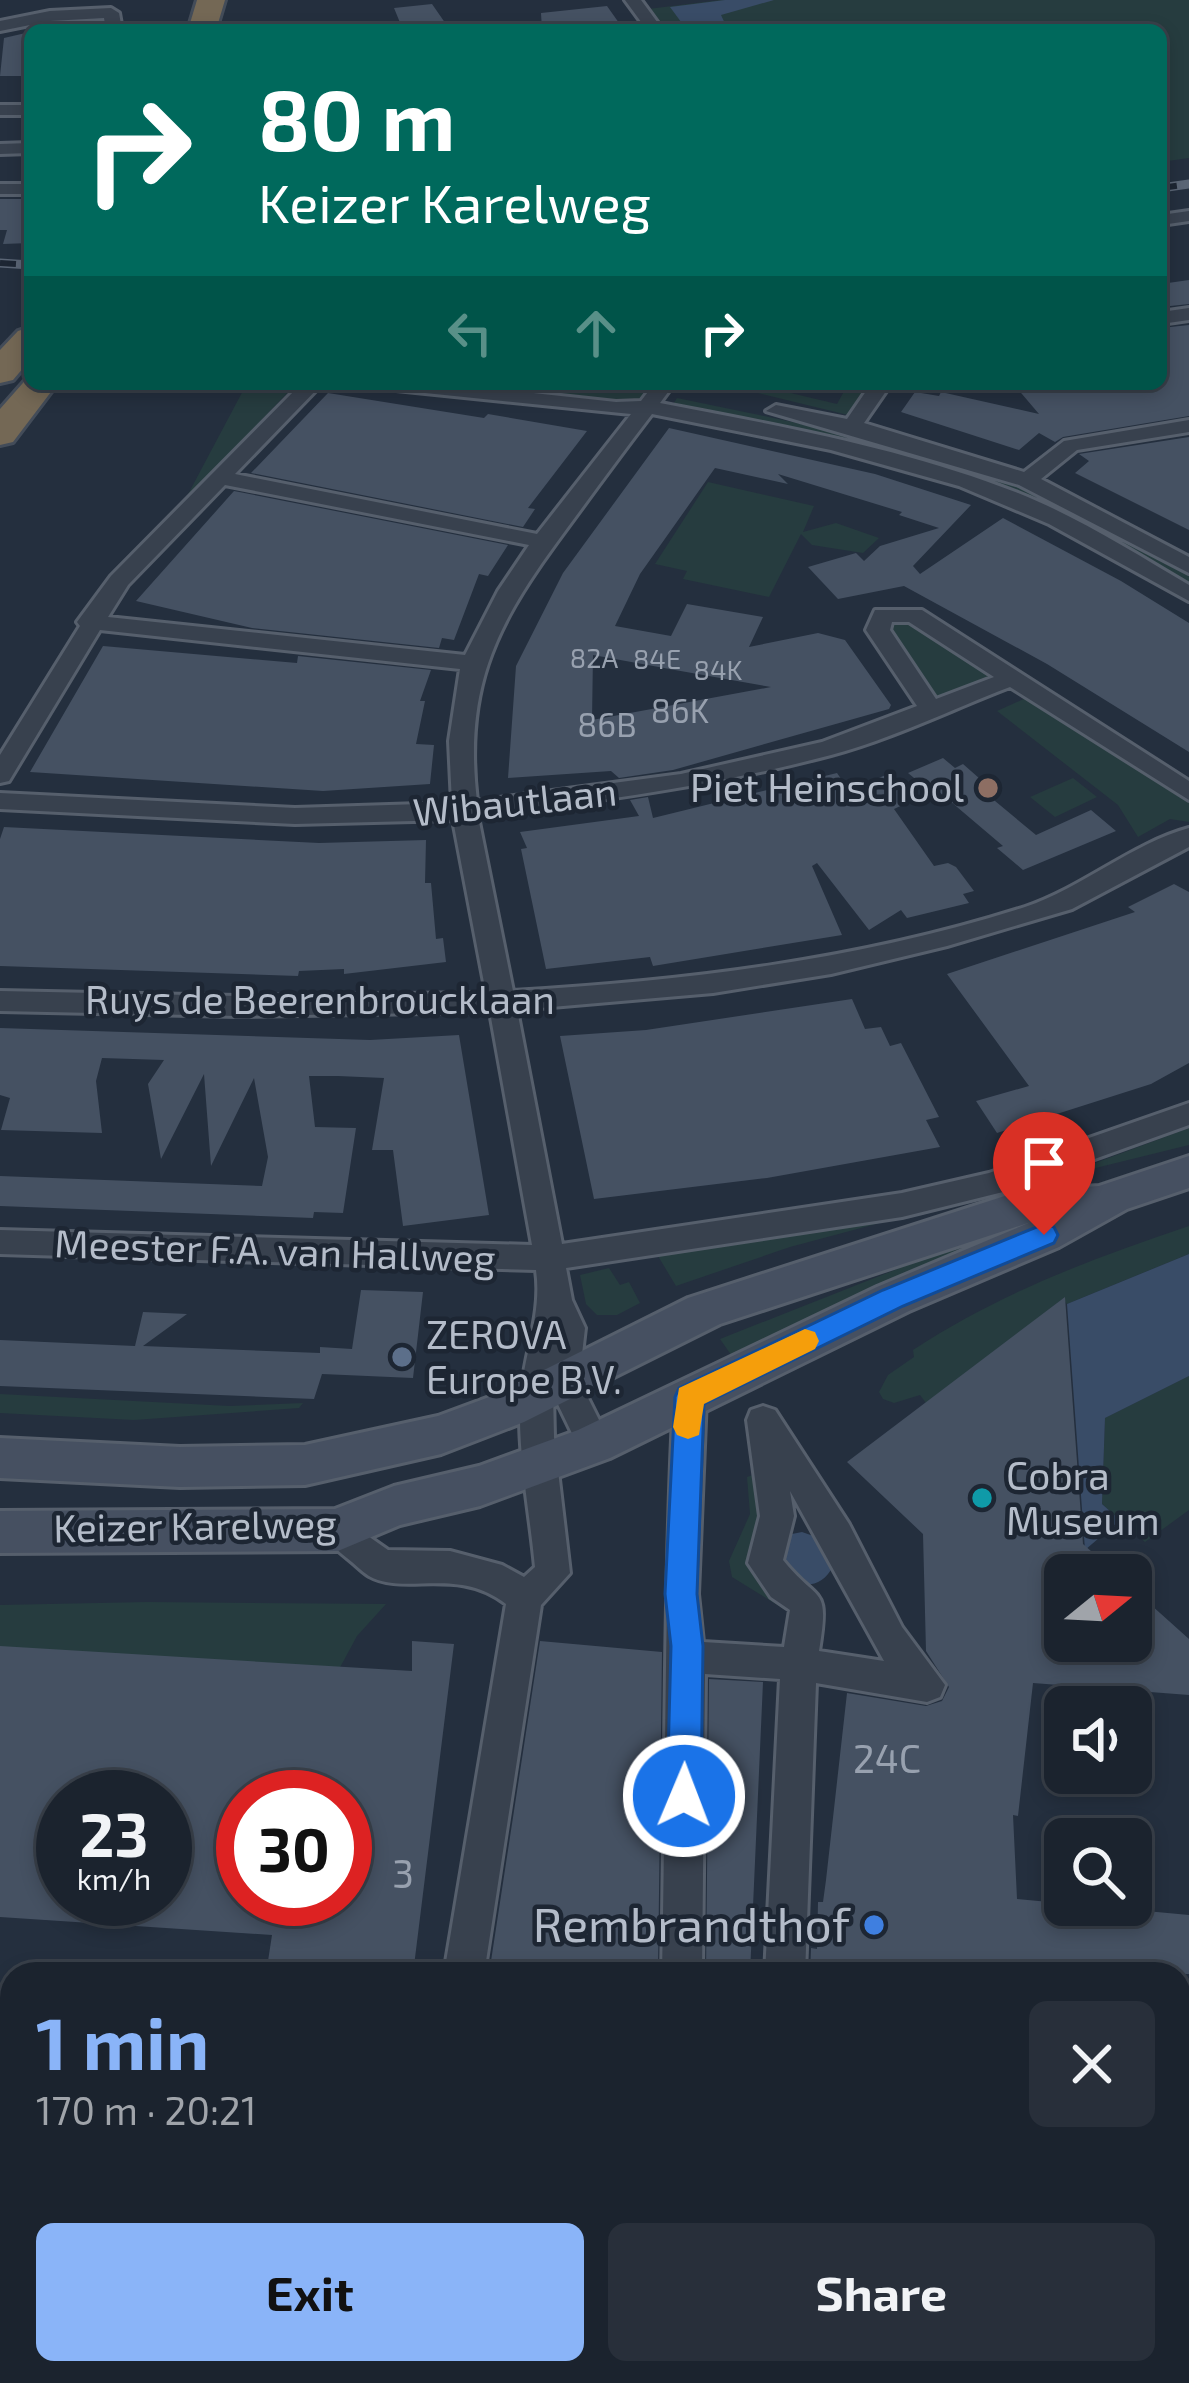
<!DOCTYPE html>
<html lang="en">
<head>
<meta charset="utf-8">
<style>
	body { margin:0; font-family:"Exo 2",sans-serif; background:#282f3a; color:#f1f3f6; height:100vh; display:flex; flex-direction:column; font-size:45px; white-space:nowrap }
	* { box-sizing:border-box; margin:0 }
	p { font-size:39px; color:#a0a4aa }
	.icon { flex:none; width:66px; height:66px; fill:none; stroke:currentColor; stroke-width:2; stroke-linecap:round; stroke-linejoin:round }
	.map { position:relative; flex:1; overflow:hidden }
	.sheet { position:absolute; left:0px; top:1962px; width:1191px; height:423px; display:flex; flex-direction:column; background:#1b232e; border-radius:36px 36px 0 0; box-shadow:0 6px 18px #0003,0 0 0 3px #39404a }
	.sheet>* { flex:none }
	.banner { position:absolute; left:24px; top:24px; width:1143px; height:366px; border-radius:18px; box-shadow:0 6px 18px #0003,0 0 0 3px #39404a; background:#00695c; color:#fff; overflow:hidden }
	.needle { width:78px; rotate:72deg }
	.buttons { position:absolute; left:1044px; top:1554px; display:grid; gap:24px }
	.buttons a { display:grid; place-items:center; width:108px; height:108px; border-radius:18px; background:#1b232e; box-shadow:0 6px 18px #0003,0 0 0 3px #39404a; font-size:60px }
	.speed { position:absolute; left:36px; top:1770px; display:flex; gap:24px; font-size:60px; font-weight:700; text-align:center }
	.speed>* { display:grid; place-content:center; width:156px; height:156px; border-radius:50%; background:#1b232e; box-shadow:0 6px 18px #0003,0 0 0 3px #39404a; line-height:1 }
	.speed small { font-size:30px; font-weight:400 }
	.speed .limit { border:18px solid #d22; background:#fff; color:#111 }
	.pin { position:absolute; display:grid; place-items:center; width:102px; height:102px; color:#fff; margin:-123px -51px; border-radius:50% 50% 50% 0; rotate:-45deg; box-shadow:0 0 12px #0007 }
	.pin .icon { rotate:45deg }
	.me { position:absolute; width:132px; margin:-66px; rotate:1deg; stroke-linejoin:round; filter:drop-shadow(0 0 9px #0008) }
	.turn { display:flex; align-items:center; gap:42px; height:252px; padding:0 36px; font-size:54px }
	.turn .icon { width:156px; height:156px; stroke-width:2.5 }
	.turn b { display:block; font-size:84px; line-height:102px }
	.lanes { display:flex; align-items:center; height:114px; padding:0 36px; background:#0003; justify-content:center; gap:60px; direction:ltr }
	.lanes .off { opacity:.35 }
	.round { display:grid; place-items:center; flex:none; width:126px; height:126px; border-radius:18px; background:#282f3a }
	.headline { display:flex; align-items:center; justify-content:space-between; height:204px; padding:0 36px }
	h1 { font-size:72px; font-weight:700; line-height:90px; color:#8ab4f8 }
	.button { display:flex; gap:24px; margin-top:auto; padding:24px 36px }
	.button a { flex:1; height:138px; border-radius:18px; background:#8ab4f8; color:#111; font-size:48px; font-weight:700; line-height:138px; text-align:center }
	.button a+a { background:#282f3a; color:#f1f3f6 }
	.map>svg:first-child { display:block }
</style>
</head>
<body>
<div class="map">
<svg width="1189" height="2383" viewBox="0 0 1189 2383">
	<rect width="100%" height="100%" fill="#242f3e"/>
	<!-- green -->
	<path fill="#263c3f" d="M 721,0 L 1189,0 L 1189,158 L 1161,162 L 1161,30 L 658,30 L 648,9 Z
		M 441,384 L 653,384 L 641,400 L 626,402 Z
		M 721,384 L 752,384 L 837,404 L 848,384 L 868,384 L 848,415 Z
		M 246,385 L 292,388 L 185,500 Z
		M 677,398 C 779,419 883,439 982,472 C 1055,497 1123,537 1189,575 L 1189,588 L 1021,499 L 672,406 Z
		M 708,482 L 814,506 L 803,532 L 836,523 L 879,538 L 863,553 L 812,545 L 801,534 L 769,597 L 683,579 L 687,571 L 655,564 Z
		M 900,618 L 918,624 L 996,674 L 937,699 L 887,631 L 889,623 Z
		M 1026,698 L 1189,803 L 1189,822 L 1170,819 L 1138,837 L 1118,805 L 997,711 Z
		M 1073,778 L 1097,797 L 1055,817 L 1030,797 Z
		M 1189,1128 L 1189,1145 L 1055,1178 Z
		M 917,1213 L 790,1247 L 676,1286 L 655,1251 Z
		M 1189,1226 L 1189,1254 L 1067,1304 L 1063,1299 L 926,1403 L 920,1395 L 894,1403 L 883,1399 L 879,1392 L 888,1375 L 914,1357 L 913,1350 C 1000,1293 1091,1259 1189,1226 Z
		M 994,1237 L 734,1359 L 720,1339 L 920,1260 Z
		M 609,1268 L 620,1285 L 629,1282 L 640,1303 L 617,1315 L 597,1315 L 586,1304 L 580,1275 Z
		M 1189,1376 L 1189,1510 L 1145,1542 L 1102,1504 L 1105,1418 Z
		M 0,1394 L 230,1406 L 303,1403 L 299,1408 L 134,1420 L 0,1413 Z
		M 753,1475 L 796,1604 L 790,1613 L 732,1577 L 729,1561 L 750,1514 L 747,1477 Z
		M 147,1602 L 386,1604 L 357,1636 L 337,1673 L 0,1655 L 0,1605 Z"/>
	<!-- water -->
	<path fill="#394c67" d="M 725,0 L 774,0 L 721,15 L 728,30 L 687,30 L 670,7 Z
		M 1189,1254 L 1189,1376 L 1105,1418 L 1102,1504 L 1120,1520 L 1085,1550 L 1067,1304 Z
		M 802,1532 L 822,1539 L 833,1566 C 824,1585 808,1588 790,1581 L 777,1547 L 792,1534 Z"/>
	<!-- building -->
	<path fill="#455162" fill-rule="evenodd" d="M 432,4 L 448,27 L 445,30 L 403,30 L 394,8 Z
		M 607,6 L 624,30 L 542,30 L 541,13 Z
		M 30,32 L 30,63 L 22,76 L 0,76 L 4,38 Z
		M 0,199 L 30,199 L 30,243 L 3,244 L 7,230 L 0,230 Z
		M 1189,280 L 1189,304 L 1161,307 L 1161,284 Z
		M 1189,325 L 1189,416 L 1063,437 L 1055,442 L 1039,433 L 1019,450 L 901,412 L 915,392 L 939,396 L 941,392 L 1039,414 L 1016,387 L 1161,384 L 1161,328 Z
		M 328,393 L 484,418 L 488,414 L 587,431 L 528,508 L 535,509 L 523,527 L 251,473 Z
		M 669,428 L 875,474 L 971,505 L 913,566 L 920,574 L 1003,518 L 1121,581 L 1189,623 L 1189,752 L 1047,664 L 904,586 L 838,599 L 808,567 L 856,553 L 864,561 L 880,546 L 939,528 L 899,515 L 902,512 L 778,474 L 788,484 L 715,468 L 640,574 L 615,626 L 671,636 L 687,604 L 763,617 L 749,647 L 818,633 L 845,640 L 891,705 L 889,709 L 673,770 L 619,778 L 611,771 L 508,778 L 516,666 L 563,573 ZM 593,655 L 675,670 L 771,687 L 592,720 Z
		M 1189,437 L 1189,530 L 1075,473 L 1089,461 L 1079,454 Z
		M 234,491 L 508,545 L 488,576 L 479,574 L 454,640 L 442,638 L 439,648 L 252,628 L 136,601 Z
		M 103,646 L 297,663 L 298,656 L 431,670 L 420,701 L 425,701 L 416,744 L 434,745 L 430,784 L 323,791 L 30,772 Z
		M 943,758 L 955,768 L 963,764 L 996,793 L 989,796 L 1036,835 L 1091,810 L 1116,831 L 1023,870 L 997,848 L 1003,846 L 937,790 L 931,792 L 908,773 Z
		M 837,773 L 846,786 L 855,788 L 888,774 L 909,802 L 894,809 L 934,866 L 948,863 L 956,867 L 974,891 L 963,894 L 969,903 L 907,918 L 901,910 L 869,930 L 817,863 L 812,866 L 842,935 L 653,966 L 650,957 L 546,969 L 521,849 L 527,848 L 520,832 L 639,816 L 630,800 L 648,797 L 653,818 Z
		M 4,827 L 319,843 L 426,840 L 425,883 L 431,883 L 436,939 L 443,938 L 446,962 L 344,974 L 344,969 L 299,971 L 298,976 L 0,966 L 0,839 Z
		M 1174,884 L 1189,892 L 1189,1063 L 1151,1084 L 997,1133 L 976,1101 L 1029,1086 L 947,974 L 1135,912 L 1128,907 Z
		M 852,999 L 865,1029 L 881,1027 L 890,1046 L 901,1043 L 939,1117 L 926,1120 L 940,1147 L 767,1178 L 594,1199 L 560,1036 L 646,1030 Z
		M 0,1028 L 370,1040 L 459,1035 L 489,1215 L 403,1226 L 393,1150 L 372,1150 L 384,1078 L 338,1076 L 309,1076 L 315,1127 L 356,1128 L 343,1213 L 314,1212 L 313,1218 L 0,1206 L 0,1176 L 262,1186 L 268,1157 L 254,1078 L 211,1166 L 204,1074 L 161,1159 L 148,1084 L 164,1060 L 102,1058 L 96,1081 L 102,1133 L 1,1130 L 10,1098 L 0,1095 Z
		M 361,1290 L 423,1292 L 413,1378 L 322,1374 L 314,1399 L 0,1386 L 0,1340 L 135,1346 L 143,1312 L 187,1314 L 143,1346 L 320,1353 L 320,1347 L 352,1349 Z
		M 1065,1297 L 1083,1544 L 1118,1575 L 1065,1575 L 1065,1641 L 1131,1641 L 1131,1587 L 1189,1639 L 1189,1695 L 1033,1683 L 1018,1816 L 1013,1815 L 1017,1899 L 1189,1915 L 1189,1974 L 810,1974 L 811,1948 L 817,1949 L 818,1902 L 823,1902 L 826,1880 L 847,1693 L 926,1706 L 942,1701 L 949,1687 L 926,1651 L 923,1534 L 847,1462 Z
		M 412,1641 L 454,1644 L 413,1974 L 266,1974 L 272,1935 L 0,1917 L 0,1646 L 412,1671 ZM 63,1797 L 165,1797 L 165,1899 L 63,1899 ZM 243,1797 L 345,1797 L 345,1899 L 243,1899 Z
		M 540,1641 L 662,1652 L 658,1974 L 489,1974 Z
		M 709,1679 L 763,1682 L 750,1974 L 706,1974 Z"/>
	<g fill="none" stroke-linecap="round" stroke-linejoin="round">
		<!-- street casing -->
		<g stroke="#565f6c" stroke-width="6">
			<path id="street" d="M 625,0 L 641,0 L 663,30 L 647,30 Z
				M 111,8 L 119,13 L 122,30 L 106,30 L 104,18 L 50,21 L 0,31 L 0,21 L 50,11 Z
				M 0,105 L 30,105 L 30,115 L 0,115 Z
				M 30,143 L 30,153 L 0,154 L 0,144 Z
				M 0,184 L 30,184 L 30,194 L 0,194 Z
				M 1189,211 L 1189,221 L 1161,225 L 1161,215 Z
				M 1189,308 L 1189,320 L 1161,324 L 1161,312 Z
				M 301,384 L 322,384 L 235,474 L 537,534 L 631,414 L 396,390 L 386,384 L 452,384 L 616,402 L 641,401 L 654,384 L 674,384 L 660,403 C 781,426 903,448 1018,493 C 1078,517 1133,552 1189,585 L 1189,601 L 1049,524 L 959,486 L 831,450 L 652,414 C 619,457 584,505 554,546 C 493,630 464,693 477,801 L 681,774 L 822,742 L 917,706 L 866,630 L 875,610 L 922,610 L 1189,781 L 1189,800 L 1010,687 C 950,710 894,738 831,755 C 715,786 597,801 478,817 L 513,991 C 685,981 860,960 1025,907 C 1082,888 1133,843 1189,828 L 1189,847 L 1072,909 L 947,946 L 831,974 L 713,993 L 517,1010 L 562,1244 L 902,1193 L 989,1173 L 1189,1103 L 1189,1125 L 1003,1192 L 902,1217 L 566,1268 L 572,1300 L 585,1328 L 579,1380 L 611,1444 L 606,1454 L 594,1458 L 582,1454 L 553,1394 L 554,1437 L 570,1573 L 541,1605 L 484,1974 L 444,1974 L 506,1604 C 458,1566 404,1596 369,1576 C 361,1571 354,1563 347,1558 C 336,1549 327,1542 321,1530 L 326,1519 L 338,1515 L 388,1550 L 450,1551 L 502,1565 L 524,1577 L 535,1567 C 530,1514 519,1461 520,1408 C 521,1360 543,1316 536,1270 L 0,1254 L 0,1230 L 532,1245 L 490,1012 L 238,1016 L 0,1011 L 0,991 L 238,996 L 486,993 L 453,820 L 295,824 L 0,809 L 0,793 L 295,808 L 452,803 L 449,741 L 460,669 L 100,630 L 9,781 L 0,783 L 0,755 L 80,626 L 77,622 L 111,576 ZM 225,485 L 529,545 L 498,591 L 465,655 L 108,617 L 128,585 ZM 892,622 L 909,622 L 994,677 L 936,699 L 890,630 Z
				M 871,384 L 891,384 L 864,423 L 1024,472 L 1064,441 L 1189,420 L 1189,432 L 1077,450 L 1041,479 L 1189,557 L 1189,573 L 1019,485 L 766,411 L 776,405 L 847,419 Z
				M 690,1384 L 701,1387 L 706,1397 L 698,1594 L 703,1642 L 784,1647 L 790,1610 L 771,1597 L 748,1563 L 760,1516 L 747,1420 L 751,1410 L 763,1406 L 775,1410 L 849,1524 L 902,1627 L 945,1685 L 940,1697 L 927,1702 L 816,1683 L 805,1974 L 765,1974 L 780,1679 L 705,1674 L 702,1974 L 662,1974 C 666,1781 664,1589 674,1397 L 679,1387 ZM 790,1491 L 884,1661 L 819,1651 C 830,1583 819,1605 783,1560 L 794,1516 Z
				M 377,2373 L 421,2373 L 420,2383 L 376,2383 Z
				M 743,2373 L 787,2373 L 787,2383 L 743,2383 Z"/>
		</g>
		<!-- secondary casing -->
		<g stroke="#565f6c" stroke-width="6">
			<path id="secondary" d="M 1189,1156 L 1189,1188 L 1127,1209 L 1059,1247 L 909,1311 L 610,1458 L 480,1506 L 400,1525 L 338,1551 L 0,1553 L 0,1511 L 335,1509 L 394,1486 L 479,1466 L 578,1430 L 877,1287 L 1031,1222 L 720,1324 L 524,1422 L 441,1454 L 305,1485 L 180,1487 L 0,1478 L 0,1438 L 180,1447 L 305,1445 L 438,1416 L 492,1396 L 688,1298 L 1020,1191 L 1099,1186 Z"/>
		</g>
		<!-- highway casing -->
		<g stroke="#434c59" stroke-width="6">
			<path id="highway" d="M 197,0 L 225,0 L 216,30 L 188,30 Z
				M 30,327 L 30,360 L 13,380 L 0,383 L 0,350 L 18,331 Z
				M 30,375 L 30,384 L 57,384 L 13,442 L 0,445 L 0,409 Z"/>
		</g>
		<!-- street -->
		<use href="#street" fill="#38414e" fill-rule="evenodd"/>
		<!-- secondary -->
		<use href="#secondary" fill="#465061" fill-rule="evenodd"/>
		<!-- highway -->
		<use href="#highway" fill="#746855" fill-rule="evenodd"/>
		<!-- rail casing -->
		<g stroke="#5a6575" stroke-width="9">
			<path id="rail" d="M 1161,188 L 1189,184
				M 0,263 L 30,265"/>
		</g>
		<!-- rail -->
		<use href="#rail" stroke="#1d2633" stroke-width="6" stroke-dasharray="16" stroke-linecap="butt"/>
	</g>
	<!-- route -->
	<path fill="#1a73e8" stroke="#114b97" stroke-width="3" d="M 1044,1224 L 1054,1227 L 1058,1235 L 1054,1243 L 903,1306 L 704,1404 L 697,1594 L 703,1646 L 701,1796 L 696,1807 L 684,1812 L 672,1807 L 667,1796 L 671,1646 L 665,1594 L 675,1397 L 679,1388 L 883,1290 Z"/>
	<!-- slow -->
	<path fill="#f59e0b" d="M 805,1329 L 815,1332 L 819,1341 L 815,1349 L 704,1404 L 699,1435 L 688,1439 L 677,1435 L 673,1427 L 679,1388 Z"/>
	<!-- markers -->
	<circle fill="#8d6e63" stroke="#1d2633" stroke-width="4.5" cx="988" cy="788" r="12"/>
	<circle fill="#5c6f8a" stroke="#1d2633" stroke-width="4.5" cx="402" cy="1357" r="12"/>
	<circle fill="#0f9aa8" stroke="#1d2633" stroke-width="4.5" cx="982" cy="1498" r="12"/>
	<circle fill="#3f7fe0" stroke="#1d2633" stroke-width="4.5" cx="874" cy="1925" r="12"/>
	<g text-anchor="middle" stroke-width="9" stroke-linejoin="round" paint-order="stroke">
		<!-- far-number labels -->
		<g font-size="27" fill="#98a1af">
			<text x="594" y="668">82A</text>
			<text x="657" y="669">84E</text>
			<text x="718" y="680">84K</text>
		</g>
		<!-- number labels -->
		<g font-size="33" fill="#98a1af">
			<text x="680" y="723">86K</text>
			<text x="607" y="737">86B</text>
		</g>
		<!-- poi labels -->
		<g font-size="39" fill="#b4bcc9" stroke="#1d2633" text-anchor="start">
			<text x="964" y="802" text-anchor="end">Piet Heinschool</text>
			<text x="426" y="1349">ZEROVA<tspan x="426" dy="45">Europe B.V.</tspan></text>
			<text x="1006" y="1490">Cobra<tspan x="1006" dy="45">Museum</tspan></text>
		</g>
		<!-- street labels -->
		<g font-size="39" fill="#b4bcc9" stroke="#1d2633">
			<text transform="translate(515 802) rotate(-6)" y="14">Wibautlaan</text>
			<text x="320" y="1014">Ruys de Beerenbroucklaan</text>
			<text transform="translate(275 1251) rotate(2)" y="14">Meester F.A. van Hallweg</text>
			<text transform="translate(195 1526) rotate(-1)" y="14">Keizer Karelweg</text>
		</g>
		<!-- near-number labels -->
		<g font-size="39" fill="#98a1af">
			<text x="887" y="1773">24C</text>
			<text x="403" y="1888">3</text>
		</g>
		<!-- near-poi labels -->
		<g font-size="48" fill="#b4bcc9" stroke="#1d2633" text-anchor="end">
			<text x="850" y="1942">Rembrandthof</text>
		</g>
	</g>
</svg>
<div class="buttons">
<a><svg class="needle" viewBox="-14 -14 28 28"><path d="M0-13l5 13h-10z" fill="#e53935"/><path d="M0 13l5-13h-10z" fill="#a0a4aa"/></svg></a>
<a><svg class="icon" aria-label="sound" viewBox="0 0 24 24"><path d="M4 9h4l5-4v14l-5-4H4zM17 9q2 3 0 6"/></svg></a>
<a><svg class="icon" aria-label="search" viewBox="0 0 24 24"><circle cx="10" cy="10" r="6"/><path d="M15 15l6 6"/></svg></a>
</div>
<div class="speed"><div>23<small>km/h</small></div><div class="limit">30</div></div>
<div class="pin" style="left:1044px;top:1235px;background:#d93025"><svg class="icon" aria-label="arrive" viewBox="0 0 24 24"><path d="M6 21V4h12l-3 4 3 4H6"/></svg></div>
<svg class="me" style="left:684px;top:1796px" viewBox="-20 -20 40 40"><circle r="17" fill="#1a73e8" stroke="#fff" stroke-width="3"/><path d="M0-11L8 9 0 5-8 9z" fill="#fff"/></svg>
<div class="banner">
<div class="turn"><svg class="icon" aria-label="right" viewBox="0 0 24 24"><path d="M7 20v-9h11M14 6l5 5-5 5"/></svg><div><b>80 m</b>Keizer Karelweg</div></div>
<div class="lanes"><svg class="icon off" aria-label="left" viewBox="0 0 24 24"><path d="M17 20v-9H6M10 6l-5 5 5 5"/></svg><svg class="icon off" aria-label="ahead" viewBox="0 0 24 24"><path d="M12 20V5M6 11l6-6 6 6"/></svg><svg class="icon" aria-label="right" viewBox="0 0 24 24"><path d="M7 20v-9h11M14 6l5 5-5 5"/></svg></div>
</div>
<section class="sheet">
<div class="headline"><div><h1>1 min</h1><p>170 m · 20:21</p></div><a class="round"><svg class="icon" aria-label="close" viewBox="0 0 24 24"><path d="M6 6l12 12M18 6L6 18"/></svg></a></div>
<div class="button"><a>Exit</a><a>Share</a></div>
</section>
</div>
</body>
</html>
